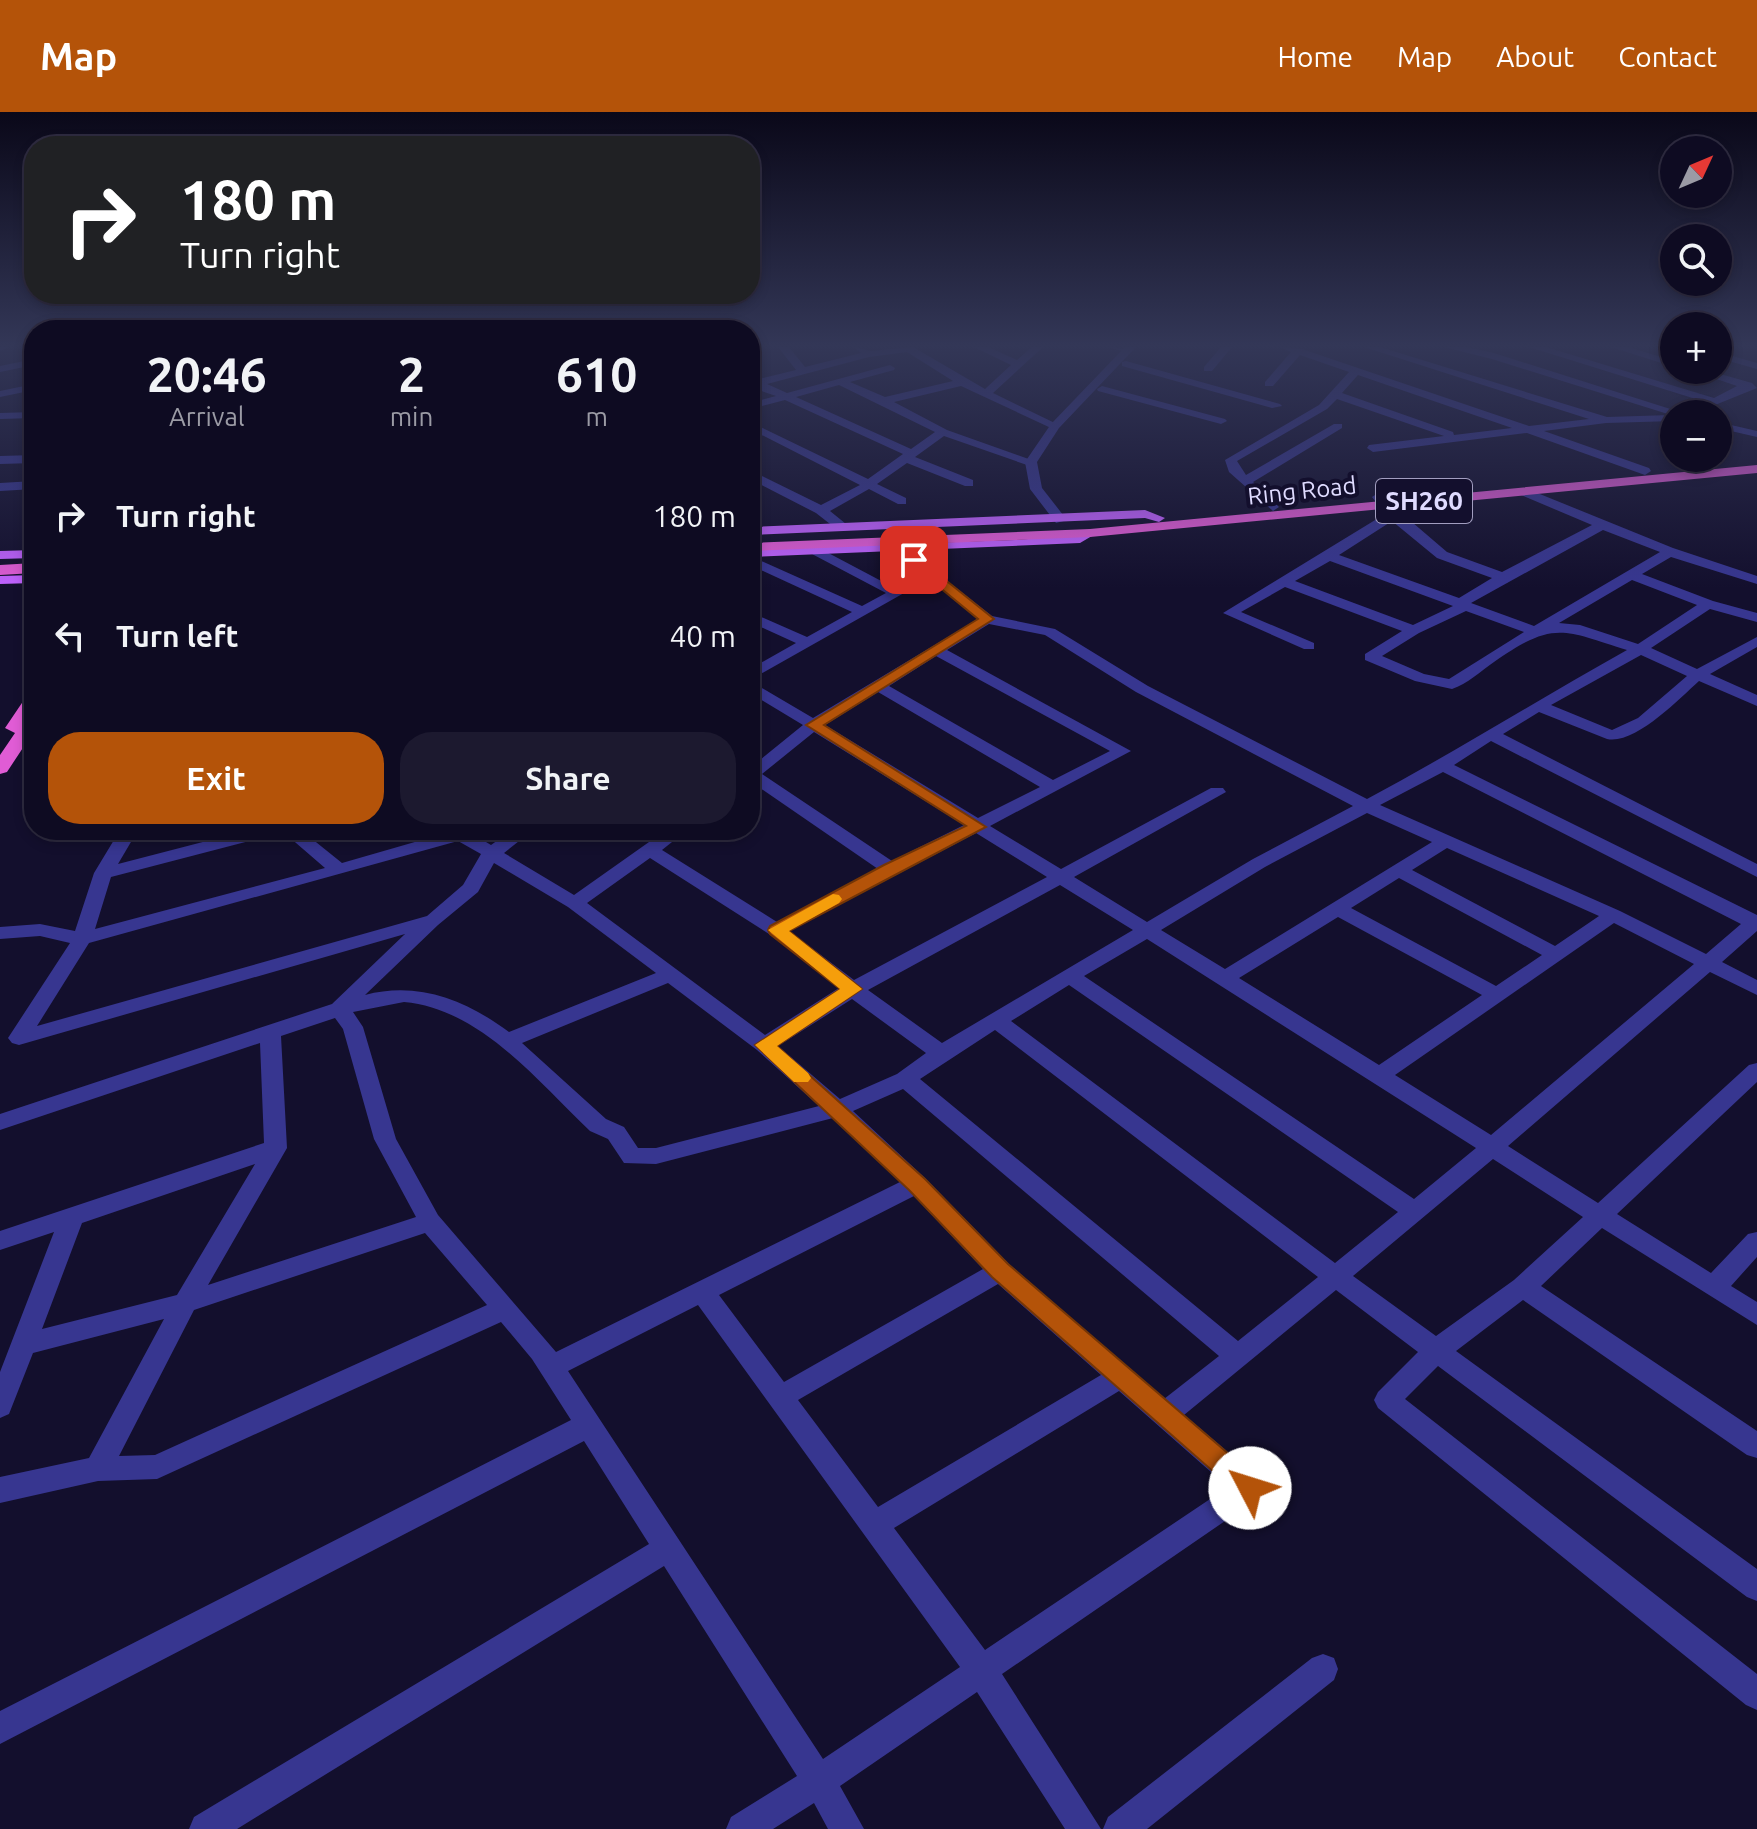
<!DOCTYPE html>
<html lang="en">
<head>
<meta charset="utf-8">
<style>
	body { margin:0; font-family:Ubuntu,sans-serif; background:#1c192f; color:#f1f3f6; height:100vh; display:flex; flex-direction:column; font-size:30px; white-space:nowrap }
	* { box-sizing:border-box; margin:0 }
	p { font-size:26px; color:#9b9ba5 }
	.icon { flex:none; width:44px; height:44px; fill:none; stroke:currentColor; stroke-width:2; stroke-linecap:round; stroke-linejoin:round }
	.map { position:relative; flex:1; overflow:hidden }
	.details { position:absolute; left:24px; top:208px; width:736px; height:520px; display:flex; flex-direction:column; background:#0e0b22; border-radius:32px; box-shadow:0 4px 12px #0003,0 0 0 2px #2e2b40 }
	.details>* { flex:none }
	.banner { position:absolute; left:24px; top:24px; width:736px; height:168px; border-radius:32px; box-shadow:0 4px 12px #0003,0 0 0 2px #2e2b40; background:#202124; color:#fff; overflow:hidden }
	.needle { width:52px; rotate:46deg }
	.buttons { position:absolute; left:1660px; top:24px; display:grid; gap:16px }
	.buttons a { display:grid; place-items:center; width:72px; height:72px; border-radius:50%; background:#0e0b22; box-shadow:0 4px 12px #0003,0 0 0 2px #2e2b40; font-size:40px }
	.pin { position:absolute; display:grid; place-items:center; width:68px; height:68px; color:#fff; margin:-34px; border-radius:16px; box-shadow:0 4px 12px #0006 }
	.me { position:absolute; width:88px; margin:-44px; rotate:310deg; stroke-linejoin:round; filter:drop-shadow(0 0 6px #0008) }
	.turn { display:flex; align-items:center; gap:28px; height:168px; padding:0 24px; font-size:36px }
	.turn .icon { width:104px; height:104px; stroke-width:2.5 }
	.turn b { display:block; font-size:56px; line-height:68px }
	.eta { display:flex; justify-content:space-evenly; align-items:center; height:136px; text-align:center }
	.eta b { font-size:48px; font-weight:700; line-height:56px }
	.action { display:flex; gap:16px; margin-top:auto; padding:16px 24px }
	.action a { flex:1; height:92px; border-radius:32px; background:#b45309; color:#fff; font-size:32px; font-weight:700; line-height:92px; text-align:center }
	.action a+a { background:#1c192f; color:#f1f3f6 }
	ul { padding:0; list-style:none }
	li { display:flex; align-items:center; gap:24px; height:120px; padding:0 24px }
	li div { flex:1 }
	li b { display:block; font-size:30px }
	li em { font-style:normal }
	header { display:flex; align-items:center; gap:48px; box-sizing:border-box; height:112px; padding:0 40px; background:#b45309; color:#fff }
	header strong { font-size:38px }
	nav { display:flex; gap:44px; margin-inline-start:auto; font-size:28px }
	.map>svg:first-child { display:block }
</style>
</head>
<body>
<header>
<strong>Map</strong>
<nav><a>Home</a><a>Map</a><a>About</a><a>Contact</a></nav>
</header>
<div class="map">
<svg width="1757" height="1717" viewBox="0 0 1757 1717">
	<rect width="100%" height="100%" fill="#130f2d"/>
	<g fill="none" stroke-linecap="round" stroke-linejoin="round">
		<!-- minor -->
		<path fill="#373690" fill-rule="evenodd" d="M 0,235 L 9,235 L 0,239 Z
			M 778,235 L 789,235 L 805,255 L 861,241 L 854,235 L 871,239 L 913,235 L 985,277 L 1011,253 L 974,235 L 988,235 L 1017,248 L 1032,235 L 1043,235 L 993,281 L 1061,314 L 1051,316 L 961,274 L 894,290 L 947,318 L 1037,350 L 1027,353 L 944,324 L 915,345 L 973,368 L 973,374 L 965,374 L 907,351 L 877,372 L 906,386 L 906,392 L 898,392 L 869,377 L 830,399 L 851,416 L 839,419 L 816,401 L 750,367 L 750,358 L 821,393 L 860,373 L 750,317 L 750,310 L 868,367 L 903,342 L 785,288 L 750,297 L 750,291 L 776,284 L 750,275 L 750,269 L 796,258 ZM 907,240 L 953,269 L 885,285 L 850,270 L 894,258 L 895,256 L 890,253 L 787,281 L 767,272 L 869,245 ZM 839,273 L 935,320 L 911,337 L 796,285 Z
			M 1108,235 L 1134,238 L 1129,241 Z
			M 1221,235 L 1232,235 L 1212,259 L 1204,259 L 1204,255 Z
			M 1280,235 L 1302,237 L 1529,314 L 1589,307 L 1364,235 L 1380,235 L 1607,305 L 1671,303 L 1492,247 L 1444,235 L 1466,235 L 1494,241 L 1686,302 L 1674,302 L 1674,309 L 1606,311 L 1544,319 L 1649,356 L 1651,359 L 1645,363 L 1527,321 L 1373,340 L 1367,336 L 1369,333 L 1444,324 L 1337,287 L 1327,297 L 1237,349 L 1246,363 L 1334,312 L 1342,312 L 1342,316 L 1253,370 L 1279,395 L 1273,399 L 1229,360 L 1225,348 L 1319,293 L 1349,260 L 1300,243 L 1273,274 L 1265,274 L 1265,270 L 1291,240 ZM 1358,263 L 1512,316 L 1454,323 L 1453,320 L 1342,281 Z
			M 1529,235 L 1546,235 L 1714,286 L 1737,274 L 1690,258 L 1706,258 L 1752,271 L 1757,276 L 1715,293 Z
			M 1611,235 L 1628,235 L 1674,249 L 1674,255 Z
			M 1718,240 L 1757,251 L 1757,257 L 1718,246 Z
			M 34,247 L 34,253 L 0,260 L 0,254 Z
			M 1126,249 L 1280,292 L 1282,294 L 1272,296 L 1122,254 L 1122,250 Z
			M 34,272 L 34,278 L 0,285 L 0,279 Z
			M 1102,274 L 1225,307 L 1227,309 L 1221,312 L 1098,279 L 1097,277 Z
			M 34,300 L 34,306 L 0,307 L 0,301 Z
			M 1718,310 L 1757,319 L 1757,325 L 1718,316 Z
			M 34,343 L 34,351 L 0,352 L 0,344 Z
			M 34,369 L 34,377 L 0,379 L 0,371 Z
			M 1525,376 L 1673,436 L 1757,464 L 1757,472 L 1671,445 L 1642,462 L 1713,489 L 1757,501 L 1757,510 L 1710,497 L 1651,536 L 1697,557 L 1757,525 L 1757,535 L 1710,562 L 1757,583 L 1757,594 L 1699,569 C 1679,587 1635,633 1607,627 L 1539,600 L 1503,622 L 1757,752 L 1757,765 L 1491,629 L 1454,653 L 1757,803 L 1757,819 L 1722,850 L 1757,868 L 1757,883 L 1710,860 L 1508,1034 L 1598,1091 L 1749,953 L 1757,951 L 1757,970 L 1617,1102 L 1711,1161 L 1748,1122 L 1757,1120 L 1757,1145 L 1731,1174 L 1757,1190 L 1757,1213 L 1602,1116 L 1541,1174 L 1757,1319 L 1757,1346 L 1747,1343 L 1523,1188 L 1456,1239 L 1757,1457 L 1757,1489 L 1747,1485 L 1438,1254 L 1405,1287 L 1757,1562 L 1757,1598 L 1746,1593 L 1378,1296 L 1374,1288 L 1378,1280 L 1418,1240 L 1336,1178 L 1184,1303 L 1260,1367 L 1264,1376 L 1260,1385 L 1002,1562 L 1101,1717 L 1065,1717 L 977,1580 L 840,1674 L 864,1717 L 828,1717 L 814,1691 L 773,1717 L 726,1717 L 731,1705 L 797,1664 L 664,1454 L 237,1717 L 189,1717 L 194,1705 L 649,1432 L 584,1329 L 0,1632 L 0,1599 L 571,1308 L 532,1247 L 501,1210 L 157,1367 L 98,1369 L 0,1391 L 0,1365 L 89,1346 L 164,1207 L 33,1241 L 9,1302 L 0,1306 L 0,1260 L 54,1120 L 0,1138 L 0,1119 L 264,1031 L 260,931 L 0,1018 L 0,1002 L 332,892 L 405,822 L 19,933 L 12,931 L 8,926 L 70,831 L 40,824 L 0,827 L 0,815 L 40,812 L 75,819 L 94,761 L 120,718 L 138,718 L 118,752 L 249,718 L 279,718 L 276,722 L 111,765 L 95,817 L 325,756 L 281,718 L 301,718 L 342,751 L 446,721 L 444,718 L 466,718 L 491,733 L 512,718 L 533,718 L 504,741 L 574,783 L 666,718 L 687,718 L 662,738 L 777,810 L 878,757 L 750,669 L 750,656 L 803,613 L 750,581 L 750,569 L 813,606 L 978,507 L 895,439 L 893,436 L 900,432 L 992,504 L 1055,517 L 1148,574 L 1367,687 C 1455,640 1539,587 1627,538 C 1563,518 1554,508 1494,550 C 1481,559 1467,572 1452,577 L 1415,569 L 1365,548 L 1365,542 L 1402,519 L 1285,475 L 1241,500 L 1314,531 L 1314,537 L 1304,537 L 1223,501 L 1385,402 L 1372,385 L 1378,381 L 1447,440 L 1502,460 L 1592,413 L 1521,383 L 1519,380 ZM 1392,409 L 1437,446 L 1492,466 L 1459,486 L 1339,443 ZM 1603,418 L 1660,440 L 1534,514 L 1471,491 ZM 1330,449 L 1453,494 L 1413,513 L 1295,469 ZM 1632,468 L 1697,493 L 1638,532 L 1580,513 L 1559,511 ZM 1466,499 L 1524,520 L 1449,567 L 1424,562 L 1382,544 L 1419,521 ZM 989,512 L 1045,523 L 1136,580 L 1353,694 L 1253,747 L 1147,810 L 1074,765 L 1226,680 L 1223,676 L 1211,676 L 1061,757 L 990,714 L 1131,639 L 947,538 ZM 1641,543 L 1687,564 L 1638,606 L 1612,618 L 1551,593 ZM 936,544 L 1110,639 L 1053,668 L 889,574 ZM 878,580 L 1040,675 L 978,706 L 825,613 ZM 814,620 L 964,713 L 892,749 L 762,662 ZM 1443,660 L 1741,812 L 1706,842 L 1620,799 L 1380,693 ZM 1367,701 L 1432,730 L 1225,857 L 1161,818 L 1265,755 ZM 976,721 L 1047,765 L 854,868 L 789,819 ZM 458,729 L 481,742 L 463,773 L 427,804 L 37,914 L 89,831 ZM 1447,736 L 1599,804 L 1555,834 L 1412,758 ZM 650,746 L 769,822 L 839,876 L 765,923 L 587,791 ZM 494,751 L 568,795 L 656,861 L 509,920 C 466,888 418,869 365,883 L 438,813 L 478,780 ZM 1399,766 L 1542,843 L 1496,874 L 1351,796 ZM 1060,773 L 1133,818 L 942,931 L 868,878 ZM 1338,805 L 1482,883 L 1379,953 L 1239,866 ZM 1614,811 L 1694,852 L 1491,1023 L 1395,963 ZM 1147,827 L 1476,1036 L 1414,1087 L 1084,864 ZM 668,871 L 757,938 L 819,994 L 656,1036 L 638,1036 L 624,1015 L 606,1007 L 522,931 ZM 1069,873 L 1398,1100 L 1335,1151 L 1011,909 ZM 852,887 L 926,941 L 897,962 L 840,987 L 778,934 ZM 404,890 C 481,897 537,969 590,1019 L 608,1027 L 624,1051 L 656,1052 L 833,1006 L 900,1070 L 556,1240 L 438,1103 L 396,1027 L 363,915 L 353,900 ZM 335,906 L 343,917 L 374,1027 L 416,1105 L 208,1173 L 287,1036 L 281,924 ZM 995,918 L 1318,1165 L 1238,1229 L 920,967 ZM 903,977 L 1219,1244 L 1164,1287 L 1009,1152 L 925,1066 L 853,999 ZM 1493,1047 L 1583,1105 L 1514,1168 L 1436,1224 L 1353,1164 ZM 255,1052 L 177,1183 L 42,1217 L 82,1111 ZM 914,1084 L 983,1157 L 784,1270 L 719,1183 ZM 425,1121 L 487,1193 L 155,1343 L 119,1344 L 194,1198 ZM 998,1172 L 1101,1263 L 878,1395 L 798,1288 ZM 698,1193 L 960,1555 L 823,1647 L 568,1259 ZM 1119,1279 L 1228,1375 L 985,1538 L 894,1416 Z
			M 817,435 L 904,481 L 750,568 L 750,557 L 796,531 L 750,510 L 750,500 L 807,525 L 852,500 L 750,453 L 750,444 L 862,494 L 886,481 L 812,442 L 812,436 Z
			M 1323,1542 L 1334,1546 L 1338,1557 L 1334,1568 L 1147,1717 L 1103,1717 L 1108,1705 L 1312,1546 Z"/>
		<!-- tertiary -->
		<path fill="#373690" fill-rule="evenodd" d="M 1125,235 L 1136,235 L 1059,316 L 1037,350 L 1042,376 L 1067,408 L 1056,411 L 1030,377 L 1025,350 L 1051,312 Z"/>
		<!-- primary -->
		<path fill="#c162ff" fill-rule="evenodd" d="M 1145,398 L 1165,406 L 1159,410 L 1145,406 L 750,423 L 750,415 Z
			M 1090,417 L 1097,421 L 1080,431 L 750,445 L 750,437 L 1015,428 L 1077,423 Z
			M 34,438 L 34,446 L 0,447 L 0,439 Z
			M 34,463 L 34,471 L 0,472 L 0,464 Z"/>
		<!-- trunk -->
		<path fill="#e05cd5" fill-rule="evenodd" d="M 1757,353 L 1757,361 L 1090,425 L 750,439 L 750,431 L 1090,417 Z
			M 34,451 L 34,461 L 0,463 L 0,453 Z
			M 34,581 L 34,619 L 7,660 L 0,662 L 0,643 L 15,621 L 5,616 L 28,582 Z"/>
	</g>
	<!-- sky -->
	<linearGradient id="sky" x2="0" y2="1"><stop stop-color="#0a0819"/><stop offset="0.49" stop-color="#333757"/><stop offset="1" stop-color="#333757" stop-opacity="0"/></linearGradient>
	<rect width="1757" height="476" fill="url(#sky)"/>
	<!-- route -->
	<path fill="#b45309" stroke="#753606" stroke-width="2" d="M 910,446 L 918,446 L 994,507 L 824,613 L 986,715 L 789,819 L 862,877 L 777,934 L 925,1067 L 1008,1152 L 1259,1368 L 1263,1376 L 1259,1384 L 1250,1388 L 1241,1384 L 992,1165 L 909,1078 L 755,933 L 840,877 L 770,822 L 768,818 L 770,814 L 884,753 L 966,714 L 806,613 L 978,507 L 910,451 Z"/>
	<!-- slow -->
	<path fill="#f59e0b" d="M 833,782 L 839,783 L 842,787 L 839,791 L 789,819 L 862,877 L 777,934 L 808,961 L 811,966 L 808,970 L 794,970 L 755,933 L 840,877 L 768,818 Z"/>
	<g text-anchor="middle" stroke-width="8" stroke-linejoin="round" paint-order="stroke">
		<!-- far-street labels -->
		<g font-size="24" fill="#dfdbff" stroke="#130f2d">
			<text transform="translate(1302 379) rotate(-6)" y="8">Ring Road</text>
		</g>
		<!-- shield labels -->
		<rect fill="#130f2d" stroke="#a29ec0" stroke-width="2" x="1376" y="367" width="96" height="44" rx="6"/>
		<g font-size="26" font-weight="bold" fill="#dfdbff">
			<text x="1424" y="398">SH260</text>
		</g>
	</g>
</svg>
<div class="buttons">
<a><svg class="needle" viewBox="-14 -14 28 28"><path d="M0-13l5 13h-10z" fill="#e53935"/><path d="M0 13l5-13h-10z" fill="#9b9ba5"/></svg></a>
<a><svg class="icon" aria-label="search" viewBox="0 0 24 24"><circle cx="10" cy="10" r="6"/><path d="M15 15l6 6"/></svg></a>
<a>+</a>
<a>−</a>
</div>
<div class="pin" style="left:914px;top:448px;background:#d93025"><svg class="icon" aria-label="arrive" viewBox="0 0 24 24"><path d="M6 21V4h12l-3 4 3 4H6"/></svg></div>
<svg class="me" style="left:1250px;top:1376px" viewBox="-20 -20 40 40"><circle r="19" fill="#fff"/><path d="M0-13L10 11 0 6-10 11z" fill="#b45309"/></svg>
<div class="banner">
<div class="turn"><svg class="icon" aria-label="right" viewBox="0 0 24 24"><path d="M7 20v-9h11M14 6l5 5-5 5"/></svg><div><b>180 m</b>Turn right</div></div>
</div>
<section class="details">
<div class="eta">
<div><b>20:46</b><p>Arrival</p></div>
<div><b>2</b><p>min</p></div>
<div><b>610</b><p>m</p></div>
</div>
<ul>
<li><svg class="icon" aria-label="right" viewBox="0 0 24 24"><path d="M7 20v-9h11M14 6l5 5-5 5"/></svg><div><b>Turn right</b></div><em>180 m</em></li>
<li><svg class="icon" aria-label="left" viewBox="0 0 24 24"><path d="M17 20v-9H6M10 6l-5 5 5 5"/></svg><div><b>Turn left</b></div><em>40 m</em></li>
</ul>
<div class="action"><a>Exit</a><a>Share</a></div>
</section>
</div>
</body>
</html>
